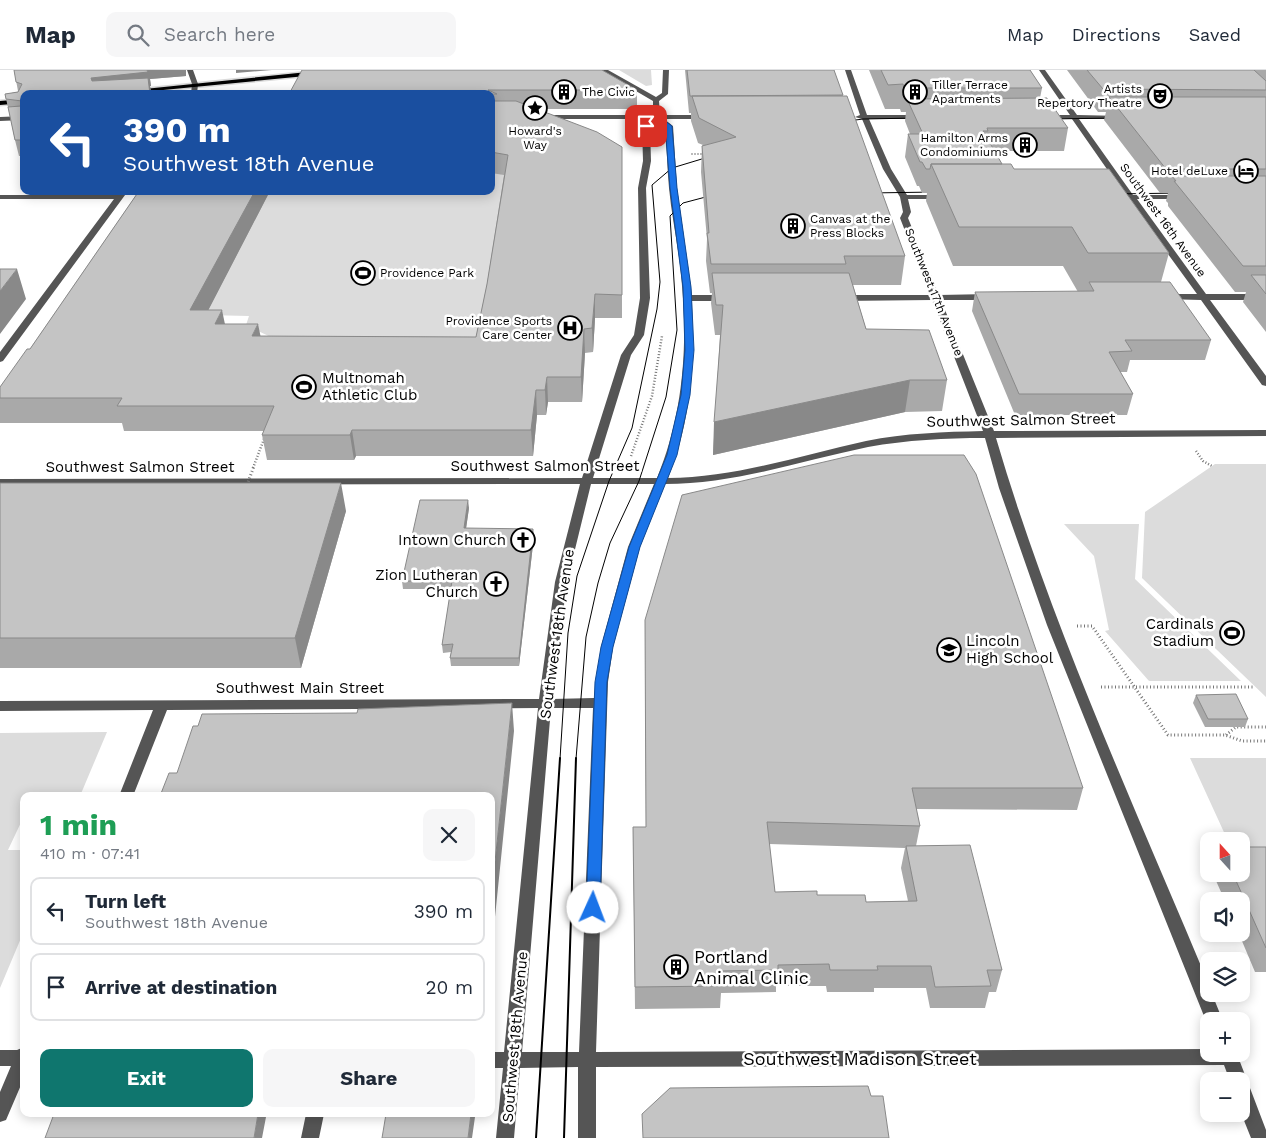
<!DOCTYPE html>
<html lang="en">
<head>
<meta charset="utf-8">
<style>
	body { margin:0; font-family:"Work Sans",sans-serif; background:#f6f6f7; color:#1f2937; height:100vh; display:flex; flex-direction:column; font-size:19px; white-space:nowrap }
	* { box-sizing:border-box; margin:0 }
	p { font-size:16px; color:#747a83 }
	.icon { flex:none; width:28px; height:28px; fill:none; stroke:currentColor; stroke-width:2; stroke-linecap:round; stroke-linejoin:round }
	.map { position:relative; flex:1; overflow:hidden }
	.details { position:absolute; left:20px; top:722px; width:475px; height:325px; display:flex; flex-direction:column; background:#fff; border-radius:10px; box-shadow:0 2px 12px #0003 }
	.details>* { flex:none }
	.guide { position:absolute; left:20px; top:20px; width:475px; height:105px; border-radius:10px; box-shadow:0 2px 12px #0003; background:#1a4fa0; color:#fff; overflow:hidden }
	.needle { width:32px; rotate:339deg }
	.controls { position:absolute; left:1200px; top:762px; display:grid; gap:10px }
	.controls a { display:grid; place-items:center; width:50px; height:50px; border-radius:10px; background:#fff; box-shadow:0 2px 12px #0003; font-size:25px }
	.pin { position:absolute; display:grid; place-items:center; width:42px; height:42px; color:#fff; margin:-21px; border-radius:10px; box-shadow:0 2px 8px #0006 }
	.me { position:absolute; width:55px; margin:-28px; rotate:2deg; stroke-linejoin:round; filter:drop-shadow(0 0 4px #0008) }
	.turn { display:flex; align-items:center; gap:18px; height:105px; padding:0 20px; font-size:22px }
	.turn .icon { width:65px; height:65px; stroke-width:2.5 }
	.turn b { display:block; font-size:35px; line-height:42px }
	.round { display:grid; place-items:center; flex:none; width:52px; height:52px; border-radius:10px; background:#f6f6f7 }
	.overview { display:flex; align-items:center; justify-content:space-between; height:85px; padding:0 20px }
	h1 { font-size:30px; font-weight:700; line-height:38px; color:#1e9e55 }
	.action { display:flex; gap:10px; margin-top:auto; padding:10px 20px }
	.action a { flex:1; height:58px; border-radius:10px; background:#0f766e; color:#fff; font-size:20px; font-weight:700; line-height:58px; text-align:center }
	.action a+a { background:#f6f6f7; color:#1f2937 }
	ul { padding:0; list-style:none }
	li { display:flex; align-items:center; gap:15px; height:68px; margin:0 10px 8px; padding:0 10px; border:2px solid #e0e1e3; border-radius:10px }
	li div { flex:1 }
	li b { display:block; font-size:19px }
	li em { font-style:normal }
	header { display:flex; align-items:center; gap:30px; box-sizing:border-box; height:70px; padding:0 25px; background:#fff; border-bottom:1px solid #e0e1e3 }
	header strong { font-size:24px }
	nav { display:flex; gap:28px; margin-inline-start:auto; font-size:18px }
	.search { width:350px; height:45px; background:#f6f6f7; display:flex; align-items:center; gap:12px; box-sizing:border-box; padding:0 18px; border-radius:10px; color:#747a83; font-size:19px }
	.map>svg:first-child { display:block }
</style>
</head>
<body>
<header>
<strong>Map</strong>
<div class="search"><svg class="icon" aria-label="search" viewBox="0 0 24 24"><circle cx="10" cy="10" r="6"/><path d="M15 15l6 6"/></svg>Search here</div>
<nav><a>Map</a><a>Directions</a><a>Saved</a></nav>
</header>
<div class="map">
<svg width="1266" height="1068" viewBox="0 0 1266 1068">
	<rect width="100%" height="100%" fill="#fff"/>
	<!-- green -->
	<path fill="#dcdcdc" d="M 619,0 L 651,0 L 652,15 L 646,16 Z
		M 491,56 L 622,101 L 622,248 L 595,248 L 593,282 L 279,271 L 246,255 L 249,246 L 205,245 L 158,121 L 491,121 Z
		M 1215,394 L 1266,394 L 1266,627 L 1142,508 L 1145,442 Z
		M 1064,454 L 1139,454 L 1135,509 L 1241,611 L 1149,611 L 1105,561 L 1109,560 L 1094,486 Z
		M 107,662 L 80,726 L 24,726 L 24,746 L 8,780 L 24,780 L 24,861 L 0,918 L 0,663 Z
		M 1190,688 L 1266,688 L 1266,777 L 1241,777 L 1241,771 L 1228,771 Z"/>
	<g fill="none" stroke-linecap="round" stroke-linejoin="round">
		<!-- major casing -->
		<g stroke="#dbdbdb" stroke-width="3">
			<path id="major" d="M 327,0 L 350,0 L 347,2 L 122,24 L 96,24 Z
				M 24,29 L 24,33 L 0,35 L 0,31 Z"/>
		</g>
		<!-- path-far2 -->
		<path stroke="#777" stroke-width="2" stroke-dasharray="0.5 1" stroke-linecap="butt" d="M 691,84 L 704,84"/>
		<!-- path-far1 -->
		<path stroke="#777" stroke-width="2.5" stroke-dasharray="1 2" stroke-linecap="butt" d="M 1196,381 L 1203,391 L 1212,396
			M 631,386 L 652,326 L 662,266"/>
		<!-- path -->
		<path stroke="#777" stroke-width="3" stroke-dasharray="1 2.5" stroke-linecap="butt" d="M 1077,556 L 1092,556 L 1168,665 L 1225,665 L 1242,671 L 1266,671
			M 1101,617 L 1255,617
			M 1226,665 L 1236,657 L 1266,657"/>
		<!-- minor -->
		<path fill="#555" fill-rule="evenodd" d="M 187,0 L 193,0 L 198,14 L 197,24 L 191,24 L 192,14 Z
			M 600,0 L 608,0 L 656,27 L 662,23 L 663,0 L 669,0 L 668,24 L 659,31 L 660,45 L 709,45 L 713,47 L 709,49 L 664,49 L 673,56 L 677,118 L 692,225 L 727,225 L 732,228 L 727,231 L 692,231 C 694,293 692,349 668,408 C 735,408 801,385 866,371 C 905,363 944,362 983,361 L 932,230 L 840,231 L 835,228 L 840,225 L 930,225 L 900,148 L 903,142 L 900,127 L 883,99 L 862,49 L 855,47 L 860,45 L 845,0 L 851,0 L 867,45 L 921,45 L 925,47 L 921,49 L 869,49 L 891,99 L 907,125 L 942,125 L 946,127 L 942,129 L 908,129 L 911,142 L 908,148 L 939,225 L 990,224 L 995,227 L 990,230 L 941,230 L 994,361 L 1266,360 L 1266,366 L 996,368 C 1051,555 1134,735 1209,915 L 1209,924 L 1212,924 L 1223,951 L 1209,951 L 1209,956 L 1206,951 L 1047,555 L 999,418 L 985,368 C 945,368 907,370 868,377 C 800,391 735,414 665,414 L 640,477 L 613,577 L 608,612 L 596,982 L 1209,979 L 1209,984 L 1237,984 L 1266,1060 L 1266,1068 L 1251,1068 L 1241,1043 L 1241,1011 L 1230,1011 L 1224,995 L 596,997 L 596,1068 L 578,1068 L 578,997 L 520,998 L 514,1068 L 496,1068 L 503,998 L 491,998 L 491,982 L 504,982 L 538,638 L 167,640 L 133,726 L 119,726 L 153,640 L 0,641 L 0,631 L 539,629 L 555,512 L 580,414 L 0,415 L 0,409 L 582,408 L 621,285 L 634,265 L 640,228 L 638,118 L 643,91 L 642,56 L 650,49 L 541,49 L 537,47 L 541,45 L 653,45 L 653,31 ZM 657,50 L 665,57 C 667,77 667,98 669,118 C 672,151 680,183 682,216 C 688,281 682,348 657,408 L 593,408 L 631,285 L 644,265 L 650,228 L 646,118 L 651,91 L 650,57 ZM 591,414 L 654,414 L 628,477 L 601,577 L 594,628 L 552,629 L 567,512 ZM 551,638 L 593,638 L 579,982 L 522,982 Z
			M 1039,0 L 1045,0 L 1077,45 L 1123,46 L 1123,48 L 1121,49 L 1079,49 L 1133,125 L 1187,125 L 1187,129 L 1137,129 L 1206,224 L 1266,224 L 1266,230 L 1210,230 L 1266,306 L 1266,316 L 1262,315 L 1201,230 L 1162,229 L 1162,225 L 1165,224 L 1197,224 L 1128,129 L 1124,129 L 1123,127 L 1125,125 L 1072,49 L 1042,48 L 1042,46 L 1044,45 L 1070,45 Z
			M 24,46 L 24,50 L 0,51 L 0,47 Z
			M 120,121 L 128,121 L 3,291 L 0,292 L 0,282 L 114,129 L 0,129 L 0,125 L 117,125 Z
			M 24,977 L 24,1008 L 6,1050 L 0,1052 L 0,1022 L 11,996 L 0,996 L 0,980 L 17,980 Z
			M 306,1044 L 324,1044 L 319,1068 L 301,1068 Z"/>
		<!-- major -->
		<use href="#major" fill="#000" fill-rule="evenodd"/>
		<!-- tram-far1 -->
		<path stroke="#000" stroke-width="1" d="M 1049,49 L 1119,48
			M 841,52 L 863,49 L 919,48
			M 869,123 L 937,122
			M 1112,124 L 1182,123
			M 560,689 L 568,563 L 577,506 L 609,411 L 632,358 L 657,239 L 660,212 L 652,115 L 672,98 L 715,85
			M 576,689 L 586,567 L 598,513 L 610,473 L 639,411 L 666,327 L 677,260 L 670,146 L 683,133 L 717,124"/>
		<!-- tram -->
		<path stroke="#000" stroke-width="2" d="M 536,1068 L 560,688
			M 564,1068 L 576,688"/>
		<!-- path-bridge-far1 -->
		<path stroke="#777" stroke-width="2.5" stroke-dasharray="1 2" stroke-linecap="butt" d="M 253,398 L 264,369"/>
		<!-- path-bridge -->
		<path stroke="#777" stroke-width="3" stroke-dasharray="1 2.5" stroke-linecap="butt" d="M 247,415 L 254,396"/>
	</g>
	<!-- wall -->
	<path fill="#a9a9a9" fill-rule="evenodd" d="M 14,0 L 186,0 L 186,6 L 150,9 L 151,16 L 150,16 L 24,24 L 24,86 L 19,86 L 15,70 L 5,24 L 18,22 L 18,21 Z
		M 302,0 L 637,20 L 637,39 L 538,39 L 622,77 L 622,248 L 595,248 L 593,282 L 585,283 L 582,332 L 548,332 L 546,345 L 537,345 L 533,386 L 356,386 L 354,390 L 267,390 L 262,365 L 264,361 L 124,361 L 122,353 L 0,353 L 0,317 L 30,279 L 139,121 L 270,121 L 208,240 L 225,254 L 260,266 L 476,267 L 487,214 L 504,105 L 491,103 L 491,24 Z
		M 685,0 L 834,0 L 843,26 L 905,186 L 901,215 L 853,215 L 866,259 L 947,310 L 942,341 L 905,342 L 713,385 L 720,265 L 715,265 L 711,233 L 712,223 L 710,223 L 706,191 L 707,169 L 701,102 L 702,76 L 703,75 L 698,73 L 691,51 L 691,43 L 689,43 Z
		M 869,0 L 1030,0 L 1042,18 L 1040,28 L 1068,58 L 1064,81 L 994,81 L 1002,94 L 1014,99 L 1169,183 L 1161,212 L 1211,270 L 1205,290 L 1130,290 L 1127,302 L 1120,302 L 1133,324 L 1127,345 L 1015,345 L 972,241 L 975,222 L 1078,222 L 1063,196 L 953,196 L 926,131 L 927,123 L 922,123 L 919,116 L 917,116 L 905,87 L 908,64 L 910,64 L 905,51 L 906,42 L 901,42 L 900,39 L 885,39 Z
		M 1067,0 L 1266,0 L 1266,262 L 1243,232 L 1246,222 L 1235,222 L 1168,136 L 1168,133 L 1166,131 L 1168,123 L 1160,123 L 1104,50 L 1106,42 L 1098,42 Z
		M 0,413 L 346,441 L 301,598 L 0,598 Z
		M 469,438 L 466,458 L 534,466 L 519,596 L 451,596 L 450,588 L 451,582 L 443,583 L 442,575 L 451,519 L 403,519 L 402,511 Z
		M 645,550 L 1083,718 L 1077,740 L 916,739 L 920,756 L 916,776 L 1002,900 L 996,922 L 989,922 L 985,938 L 930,938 L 926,918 L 874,918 L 874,922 L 827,922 L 826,916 L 776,916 L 776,922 L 721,923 L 720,938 L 635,939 L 633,757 L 646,757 ZM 769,774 L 905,778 L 901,798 L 908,831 L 866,832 L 817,825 L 775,822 Z
		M 1196,625 L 1248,649 L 1245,657 L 1205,657 L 1193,633 Z
		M 1266,777 L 1266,902 L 1255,902 L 1239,864 L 1241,864 L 1241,831 L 1225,831 L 1213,804 L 1241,804 Z"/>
	<!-- shaded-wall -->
	<path fill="#898989" d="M 147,0 L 186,0 L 186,6 L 150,9 L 151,16 L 150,16 L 152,24 L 95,23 L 91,8 Z
		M 236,0 L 272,0 L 236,3 Z
		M 255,121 L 270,121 L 196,264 L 190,240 Z
		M 17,199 L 26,229 L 0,264 L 0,221 Z
		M 595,224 L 595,248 L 593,282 L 592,258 Z
		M 222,240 L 227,264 L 215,254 Z
		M 258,254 L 263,278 L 252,266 Z
		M 584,259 L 585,283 L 582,332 L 581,307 Z
		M 547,307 L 548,332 L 546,345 L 545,320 Z
		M 910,310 L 905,342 L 713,385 L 714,352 Z
		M 536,320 L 537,345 L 533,386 L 531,360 Z
		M 352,360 L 356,386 L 354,390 L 350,365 Z
		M 341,413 L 346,441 L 301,598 L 295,568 Z
		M 468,430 L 469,438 L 465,466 L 464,458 Z
		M 533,459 L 534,466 L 519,596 L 519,588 Z
		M 512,633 L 514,661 L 491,886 L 491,829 Z
		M 258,1044 L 265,1044 L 266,1047 L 262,1068 L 254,1068 Z
		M 471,1044 L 474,1044 L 475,1047 L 472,1068 L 468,1068 Z"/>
	<!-- building -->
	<path fill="#c4c4c4" stroke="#898989" d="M 14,0 L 147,0 L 148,2 L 91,8 L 92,11 L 148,8 L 150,24 L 24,24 L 24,70 L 15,70 L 8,37 L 21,36 L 22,31 L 6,29 L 5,24 L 18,22 L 22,14 L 16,12 Z
		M 302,0 L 602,0 L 637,20 L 488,20 L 497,24 L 289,24 Z
		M 687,0 L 834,0 L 843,25 L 690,26 Z
		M 881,0 L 1030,0 L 1042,18 L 904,18 L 903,14 L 888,15 Z
		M 1087,0 L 1254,0 L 1266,11 L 1266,20 L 1103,19 Z
		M 692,26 L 847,26 L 905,186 L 844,186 L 846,194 L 711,194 L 707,163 L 709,163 L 702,76 L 736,67 L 699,48 Z
		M 1109,27 L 1266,27 L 1266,99 L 1166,99 Z
		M 1047,28 L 1068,58 L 987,58 L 988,61 L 983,61 L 1002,94 L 931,94 L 930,99 L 926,99 L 922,92 L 920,92 L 908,64 L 923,64 L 907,29 Z
		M 491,31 L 516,31 L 597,62 L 622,77 L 622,225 L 595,224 L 592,258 L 584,259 L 581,307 L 547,307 L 545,320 L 536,320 L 531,360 L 352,360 L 350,365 L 262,365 L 274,336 L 117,336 L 122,328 L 0,328 L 0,317 L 27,279 L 30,279 L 139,121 L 255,121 L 190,240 L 222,240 L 215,254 L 258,254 L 252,266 L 476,267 L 487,214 L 508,85 L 491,82 Z
		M 931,94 L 1011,94 L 1014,99 L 1109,99 L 1169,183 L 1088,183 L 1072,157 L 959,157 Z
		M 1172,106 L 1266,106 L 1266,196 L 1243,196 L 1174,111 L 1176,111 Z
		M 0,199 L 17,199 L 0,221 Z
		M 712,203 L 849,203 L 866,259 L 929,260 L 947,310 L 910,310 L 714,352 L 723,235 L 716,235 Z
		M 1251,205 L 1266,205 L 1266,224 Z
		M 1089,212 L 1170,212 L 1211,270 L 1125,270 L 1132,281 L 1109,282 L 1133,324 L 1019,324 L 975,222 L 1094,221 Z
		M 854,385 L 964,385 L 976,404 L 1083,718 L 912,718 L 920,756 L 767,752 L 775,822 L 817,821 L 817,825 L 865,825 L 866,832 L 917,831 L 906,776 L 970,775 L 1002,900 L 987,900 L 991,916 L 935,917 L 931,896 L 877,896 L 878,900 L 830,900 L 829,894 L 778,895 L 778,900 L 720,901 L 721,916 L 635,917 L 633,757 L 646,757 L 645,550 L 682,425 Z
		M 0,413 L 341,413 L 295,568 L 0,568 Z
		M 420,430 L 468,430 L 464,458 L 533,459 L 519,588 L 450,588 L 453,574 L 442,575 L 452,511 L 402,511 Z
		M 1236,624 L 1248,649 L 1208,649 L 1196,625 Z
		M 512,633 L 491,829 L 491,726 L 160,726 L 169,703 L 177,703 L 193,656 L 198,656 L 202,644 L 357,643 L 358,639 Z
		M 1241,777 L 1266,777 L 1266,878 L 1233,804 L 1241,804 Z
		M 868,1016 L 871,1026 L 883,1026 L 889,1068 L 643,1068 L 642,1044 L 670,1018 Z
		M 54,1044 L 159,1044 L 158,1046 L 203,1044 L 258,1044 L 254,1068 L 45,1068 Z
		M 386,1044 L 471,1044 L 468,1068 L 382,1068 Z"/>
	<!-- route -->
	<path fill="#1a73e8" stroke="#114b97" d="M 657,45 L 672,56 L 677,118 L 691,217 L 694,280 L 690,325 L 677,385 L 640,477 L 613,577 L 607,612 L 600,838 L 598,842 L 588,842 L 586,838 L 595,612 L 601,577 L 629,477 L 667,385 L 681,325 L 685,280 L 683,217 L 670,118 L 665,56 L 657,50 L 649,57 L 643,56 Z"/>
	<!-- icons -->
	<defs>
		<g id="building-ring" transform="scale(1.25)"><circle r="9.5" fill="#fff" stroke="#000" stroke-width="1.5"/><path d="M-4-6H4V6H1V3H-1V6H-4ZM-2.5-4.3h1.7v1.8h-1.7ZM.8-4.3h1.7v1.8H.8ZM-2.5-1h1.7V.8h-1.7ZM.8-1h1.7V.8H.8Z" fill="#000"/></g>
		<g id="theatre-ring" transform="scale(1.25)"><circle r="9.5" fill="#fff" stroke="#000" stroke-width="1.5"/><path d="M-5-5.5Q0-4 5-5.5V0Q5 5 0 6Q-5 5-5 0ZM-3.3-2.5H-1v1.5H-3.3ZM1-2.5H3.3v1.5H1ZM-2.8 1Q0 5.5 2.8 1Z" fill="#000"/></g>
		<g id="sight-ring" transform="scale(1.25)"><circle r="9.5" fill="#fff" stroke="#000" stroke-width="1.5"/><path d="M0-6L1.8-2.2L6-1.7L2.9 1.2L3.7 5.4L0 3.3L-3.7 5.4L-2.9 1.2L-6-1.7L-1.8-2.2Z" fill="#000"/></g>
		<g id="hotel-ring" transform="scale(1.25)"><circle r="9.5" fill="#fff" stroke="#000" stroke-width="1.5"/><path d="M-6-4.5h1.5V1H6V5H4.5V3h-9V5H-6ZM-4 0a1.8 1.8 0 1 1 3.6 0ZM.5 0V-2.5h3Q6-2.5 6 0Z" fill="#000"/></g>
		<g id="stadium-ring" transform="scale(1.25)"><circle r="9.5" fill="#fff" stroke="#000" stroke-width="1.5"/><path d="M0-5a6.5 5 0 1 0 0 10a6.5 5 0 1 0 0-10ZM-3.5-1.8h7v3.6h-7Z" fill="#000"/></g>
		<g id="hospital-ring" transform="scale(1.25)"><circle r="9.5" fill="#fff" stroke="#000" stroke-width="1.5"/><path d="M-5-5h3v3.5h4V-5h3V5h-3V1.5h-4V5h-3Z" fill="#000"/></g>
		<g id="church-ring" transform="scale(1.25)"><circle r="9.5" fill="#fff" stroke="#000" stroke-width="1.5"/><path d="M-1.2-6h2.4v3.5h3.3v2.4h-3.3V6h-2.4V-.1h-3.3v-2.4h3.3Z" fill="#000"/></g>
		<g id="school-ring" transform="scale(1.25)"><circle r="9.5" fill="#fff" stroke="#000" stroke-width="1.5"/><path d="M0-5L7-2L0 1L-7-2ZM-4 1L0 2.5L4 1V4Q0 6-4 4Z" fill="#000"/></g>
	</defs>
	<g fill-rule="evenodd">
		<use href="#building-ring" x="564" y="22"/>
		<use href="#building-ring" x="915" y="22"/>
		<use href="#theatre-ring" x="1160" y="26"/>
		<use href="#sight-ring" x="535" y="38"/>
		<use href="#building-ring" x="1025" y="75"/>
		<use href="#hotel-ring" x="1246" y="101"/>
		<use href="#building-ring" x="793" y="156"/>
		<use href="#stadium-ring" x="363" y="203"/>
		<use href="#hospital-ring" x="570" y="258"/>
		<use href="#stadium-ring" x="304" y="317"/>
		<use href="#church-ring" x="523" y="470"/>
		<use href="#church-ring" x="496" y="514"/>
		<use href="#stadium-ring" x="1232" y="563"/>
		<use href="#school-ring" x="949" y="580"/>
		<use href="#building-ring" x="676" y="897"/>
	</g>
	<g text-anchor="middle" stroke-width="5" stroke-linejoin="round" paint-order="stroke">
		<!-- far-poi labels -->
		<g font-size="12" fill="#000" stroke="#fff" text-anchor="start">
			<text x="932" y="19">Tiller Terrace<tspan x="932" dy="14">Apartments</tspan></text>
			<text x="1142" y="23" text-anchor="end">Artists<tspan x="1142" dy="14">Repertory Theatre</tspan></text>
			<text x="582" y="26">The Civic</text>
			<text x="535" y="65" text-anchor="middle">Howard's<tspan x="535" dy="14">Way</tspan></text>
			<text x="1008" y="72" text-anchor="end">Hamilton Arms<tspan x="1008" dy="14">Condominiums</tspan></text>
			<text x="1228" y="105" text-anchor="end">Hotel deLuxe</text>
			<text x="810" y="153">Canvas at the<tspan x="810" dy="14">Press Blocks</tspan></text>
			<text x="380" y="207">Providence Park</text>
			<text x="552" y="255" text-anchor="end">Providence Sports<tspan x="552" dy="14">Care Center</tspan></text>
		</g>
		<!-- far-street labels -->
		<g font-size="12" fill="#000" stroke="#fff">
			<text transform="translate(1163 150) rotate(54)" y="4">Southwest 16th Avenue</text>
			<text transform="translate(934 222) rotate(68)" y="4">Southwest 17th Avenue</text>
		</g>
		<!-- poi labels -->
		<g font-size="15" fill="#000" stroke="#fff" text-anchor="end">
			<text x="322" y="313" text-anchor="start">Multnomah<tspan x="322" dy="17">Athletic Club</tspan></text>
			<text x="506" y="475">Intown Church</text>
			<text x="478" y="510">Zion Lutheran<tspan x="478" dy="17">Church</tspan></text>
			<text x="1214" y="559">Cardinals<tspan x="1214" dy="17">Stadium</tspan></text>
			<text x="966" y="576" text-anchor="start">Lincoln<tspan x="966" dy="17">High School</tspan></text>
		</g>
		<!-- street labels -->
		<g font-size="15" fill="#000" stroke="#fff">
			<text transform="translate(1021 350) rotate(-1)" y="5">Southwest Salmon Street</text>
			<text x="545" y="401">Southwest Salmon Street</text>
			<text x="140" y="402">Southwest Salmon Street</text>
			<text transform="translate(557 564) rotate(-82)" y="5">Southwest 18th Avenue</text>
			<text x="300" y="623">Southwest Main Street</text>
			<text transform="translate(515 967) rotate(-85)" y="5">Southwest 18th Avenue</text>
		</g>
		<!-- near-poi labels -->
		<g font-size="18" fill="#000" stroke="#fff" text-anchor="start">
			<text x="694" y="893">Portland<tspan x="694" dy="21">Animal Clinic</tspan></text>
		</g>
		<!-- near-street labels -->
		<g font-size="18" fill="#000" stroke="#fff">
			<text x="860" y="995">Southwest Madison Street</text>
		</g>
	</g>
</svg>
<div class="controls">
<a><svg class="needle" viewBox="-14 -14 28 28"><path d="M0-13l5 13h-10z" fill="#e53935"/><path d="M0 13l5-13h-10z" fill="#747a83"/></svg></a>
<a><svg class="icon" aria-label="sound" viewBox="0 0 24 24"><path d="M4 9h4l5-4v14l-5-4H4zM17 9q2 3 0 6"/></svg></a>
<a><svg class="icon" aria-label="layers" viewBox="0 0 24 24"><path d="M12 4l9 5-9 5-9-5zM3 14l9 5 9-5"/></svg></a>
<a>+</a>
<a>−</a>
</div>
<div class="pin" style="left:646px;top:56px;background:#d93025"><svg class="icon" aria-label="arrive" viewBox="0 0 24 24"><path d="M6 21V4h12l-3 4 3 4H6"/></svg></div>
<svg class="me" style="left:593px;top:838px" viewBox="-20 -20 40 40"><circle r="19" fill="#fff"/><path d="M0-13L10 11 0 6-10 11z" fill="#1a73e8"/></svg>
<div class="guide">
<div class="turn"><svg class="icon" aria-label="left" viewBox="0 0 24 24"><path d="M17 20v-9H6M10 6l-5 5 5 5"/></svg><div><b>390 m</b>Southwest 18th Avenue</div></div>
</div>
<section class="details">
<div class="overview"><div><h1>1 min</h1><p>410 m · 07:41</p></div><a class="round"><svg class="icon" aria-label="close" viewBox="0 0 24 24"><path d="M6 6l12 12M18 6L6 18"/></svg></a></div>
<ul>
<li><svg class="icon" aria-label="left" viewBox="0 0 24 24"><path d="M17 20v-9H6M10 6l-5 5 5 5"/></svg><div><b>Turn left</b><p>Southwest 18th Avenue</p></div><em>390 m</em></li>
<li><svg class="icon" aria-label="arrive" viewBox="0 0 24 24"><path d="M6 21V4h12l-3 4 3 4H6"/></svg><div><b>Arrive at destination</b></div><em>20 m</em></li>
</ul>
<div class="action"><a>Exit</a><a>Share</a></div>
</section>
</div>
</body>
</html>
